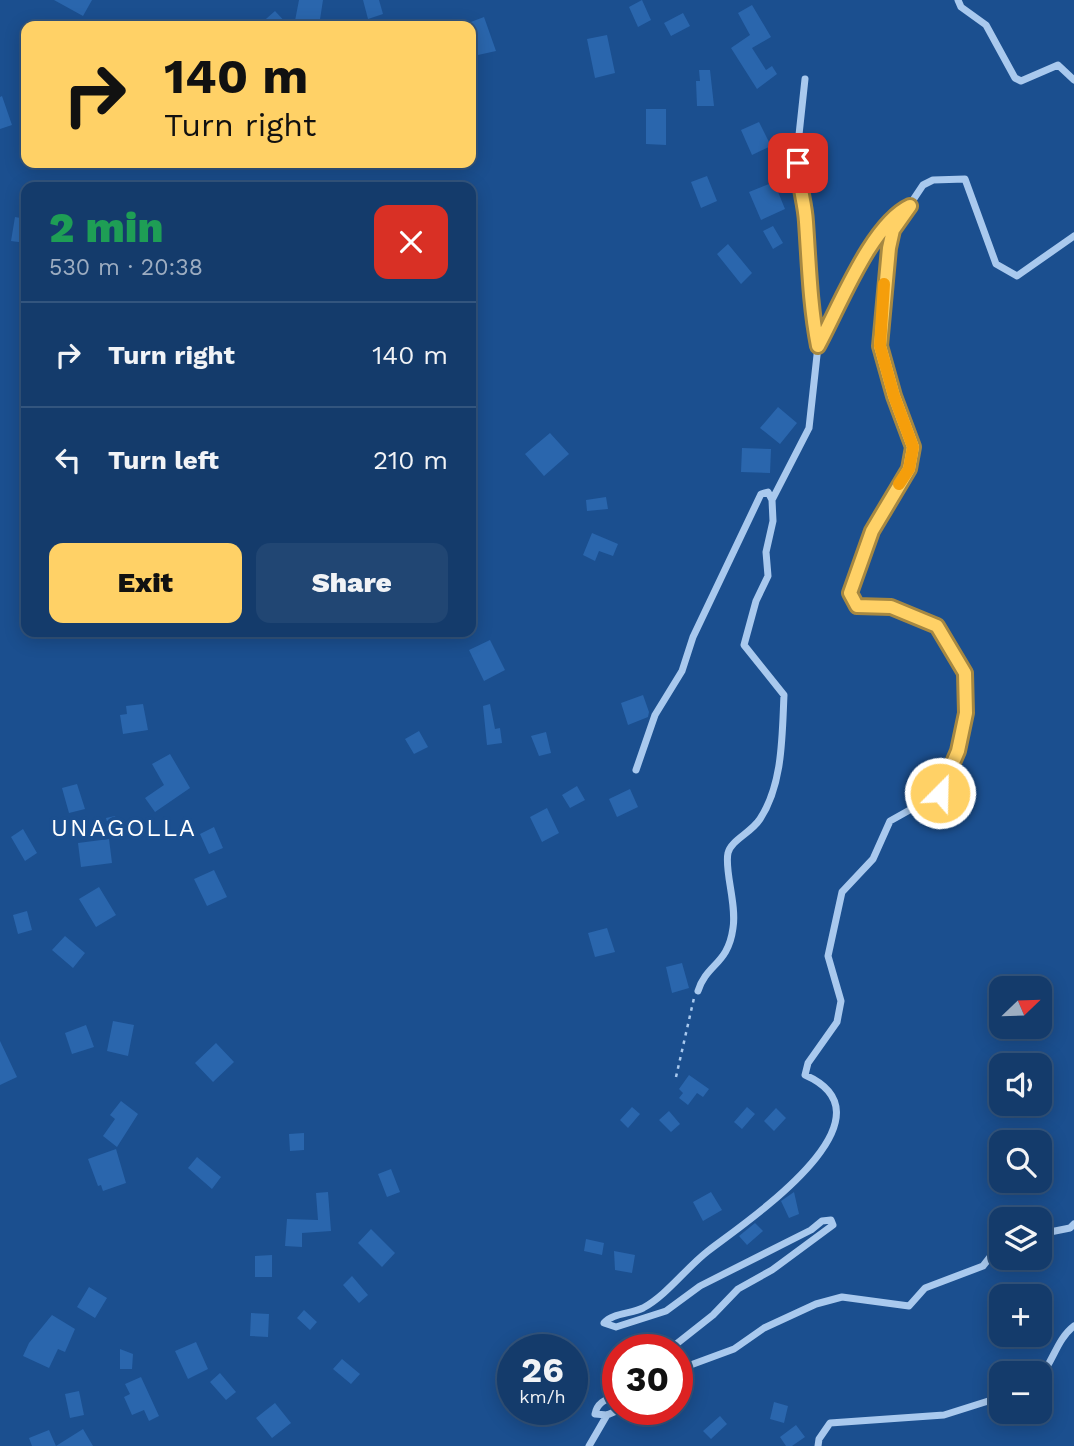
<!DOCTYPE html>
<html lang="en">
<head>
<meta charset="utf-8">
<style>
	body { margin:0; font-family:"Work Sans",sans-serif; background:#214673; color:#f1f3f6; height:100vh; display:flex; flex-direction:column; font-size:26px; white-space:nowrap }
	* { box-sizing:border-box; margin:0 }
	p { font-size:23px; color:#9dadc1 }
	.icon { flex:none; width:38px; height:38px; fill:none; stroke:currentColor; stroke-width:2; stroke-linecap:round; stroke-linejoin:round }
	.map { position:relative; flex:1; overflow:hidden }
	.panel { position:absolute; left:21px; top:182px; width:455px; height:455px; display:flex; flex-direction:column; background:#143b6b; border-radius:14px; box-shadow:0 4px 18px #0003,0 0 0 2px #33557e }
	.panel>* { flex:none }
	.banner { position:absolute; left:21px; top:21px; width:455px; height:147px; border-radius:14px; box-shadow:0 4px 18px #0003,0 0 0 2px #33557e; background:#ffd166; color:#111; overflow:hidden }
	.needle { width:46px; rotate:67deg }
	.tools { position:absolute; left:989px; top:976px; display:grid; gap:14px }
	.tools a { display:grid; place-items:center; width:63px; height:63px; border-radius:14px; background:#143b6b; box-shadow:0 4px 18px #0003,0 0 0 2px #33557e; font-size:35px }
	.speed { position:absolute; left:497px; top:1334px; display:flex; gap:14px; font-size:35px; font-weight:700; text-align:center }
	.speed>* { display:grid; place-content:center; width:91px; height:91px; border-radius:50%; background:#143b6b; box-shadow:0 4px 18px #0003,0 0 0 2px #33557e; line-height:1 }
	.speed small { font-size:18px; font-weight:400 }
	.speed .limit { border:10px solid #d22; background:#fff; color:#111 }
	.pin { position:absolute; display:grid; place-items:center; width:60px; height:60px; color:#fff; margin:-30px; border-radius:14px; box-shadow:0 4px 10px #0006 }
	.me { position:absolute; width:77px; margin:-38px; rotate:23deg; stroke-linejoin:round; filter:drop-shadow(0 0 5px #0008) }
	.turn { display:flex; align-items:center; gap:24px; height:147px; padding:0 28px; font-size:32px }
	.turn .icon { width:91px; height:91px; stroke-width:2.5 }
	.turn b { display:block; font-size:49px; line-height:60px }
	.round { display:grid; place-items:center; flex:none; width:74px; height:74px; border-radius:14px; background:#214673 }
	.overview { display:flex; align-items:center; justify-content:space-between; height:119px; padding:0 28px }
	h1 { font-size:42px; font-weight:800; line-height:52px; color:#1e9e55 }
	.button { display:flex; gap:14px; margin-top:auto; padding:14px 28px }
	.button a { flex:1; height:80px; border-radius:14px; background:#ffd166; color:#111; font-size:28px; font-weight:800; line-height:80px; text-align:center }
	.button a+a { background:#214673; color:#f1f3f6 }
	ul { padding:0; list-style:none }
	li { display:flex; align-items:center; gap:21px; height:105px; padding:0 28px; border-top:2px solid #33557e }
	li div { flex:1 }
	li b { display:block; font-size:26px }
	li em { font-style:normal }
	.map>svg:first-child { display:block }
</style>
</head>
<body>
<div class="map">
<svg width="1074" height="1446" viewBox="0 0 1074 1446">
	<rect width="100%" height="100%" fill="#1b4f8f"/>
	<!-- building -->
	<path fill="#2a66ad" d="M 54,0 L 92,0 L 83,16 Z
		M 299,0 L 323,0 L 319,26 L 294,26 Z
		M 363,0 L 379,0 L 383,14 L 368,19 Z
		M 642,0 L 651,20 L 638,27 L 629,7 Z
		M 752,5 L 771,37 L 752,48 L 766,70 L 772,66 L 777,74 L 757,89 L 731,48 L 750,35 L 738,13 Z
		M 275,11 L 289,26 L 258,26 Z
		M 683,13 L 690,26 L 671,36 L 664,23 Z
		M 484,17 L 496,51 L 478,55 L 468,23 Z
		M 607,35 L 615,73 L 595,78 L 587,39 Z
		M 699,70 L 710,70 L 714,106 L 697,106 L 696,81 L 700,81 Z
		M 2,96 L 12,125 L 0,129 L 0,97 Z
		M 646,109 L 666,109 L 666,145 L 646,144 Z
		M 759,122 L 771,146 L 752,155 L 741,130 Z
		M 707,176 L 717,201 L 701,208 L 691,182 Z
		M 774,182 L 785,209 L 761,220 L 749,192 Z
		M 15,217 L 26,219 L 26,243 L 11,241 Z
		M 773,226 L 783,243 L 773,249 L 763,231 Z
		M 728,244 L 752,273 L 741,284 L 717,254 Z
		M 778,407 L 797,423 L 780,444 L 760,428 Z
		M 550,433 L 569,454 L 544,476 L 525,454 Z
		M 742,448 L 771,449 L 770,473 L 741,472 Z
		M 606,497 L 608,509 L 587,511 L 586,500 Z
		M 592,533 L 618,544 L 613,556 L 599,551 L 595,561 L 583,555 Z
		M 490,640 L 505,670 L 484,681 L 469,650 Z
		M 643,695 L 649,712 L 648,717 L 628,725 L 621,703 Z
		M 143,704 L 148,730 L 123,734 L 120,715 L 127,714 L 126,706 Z
		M 490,704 L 495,729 L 500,728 L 502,743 L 487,745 L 483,706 Z
		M 419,731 L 428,747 L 414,754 L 405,739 Z
		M 546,732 L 551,753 L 539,756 L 531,736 Z
		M 170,754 L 190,788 L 155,812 L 145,798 L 164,785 L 152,764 Z
		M 77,784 L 85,809 L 69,813 L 62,788 Z
		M 577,786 L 585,800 L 570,808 L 562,795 Z
		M 630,789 L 638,807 L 617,817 L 609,799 Z
		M 547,808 L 559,833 L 542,842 L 530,817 Z
		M 115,816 L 118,827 L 109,829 L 106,818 Z
		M 214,827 L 223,848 L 209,854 L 200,834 Z
		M 23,829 L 37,853 L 25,861 L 11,837 Z
		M 109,839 L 112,863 L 81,867 L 78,843 Z
		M 214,870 L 227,897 L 207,906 L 194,879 Z
		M 99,887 L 116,915 L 96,927 L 79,899 Z
		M 27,911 L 32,930 L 18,934 L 13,915 Z
		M 607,928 L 615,952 L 595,957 L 588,933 Z
		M 65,936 L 85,953 L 73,968 L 52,950 Z
		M 682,963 L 689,988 L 672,993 L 666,967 Z
		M 113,1021 L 134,1025 L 128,1056 L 107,1051 Z
		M 86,1025 L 94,1047 L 72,1054 L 65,1033 Z
		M 0,1041 L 17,1077 L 0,1085 Z
		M 216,1043 L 234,1062 L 213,1082 L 195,1063 Z
		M 689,1075 L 709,1089 L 703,1097 L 697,1093 L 688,1105 L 679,1098 L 683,1093 L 679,1089 Z
		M 121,1101 L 138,1114 L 117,1147 L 103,1136 L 115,1119 L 110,1115 Z
		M 632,1107 L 640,1114 L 628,1128 L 620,1120 Z
		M 747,1107 L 755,1114 L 742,1129 L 734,1122 Z
		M 776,1108 L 786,1118 L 774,1131 L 764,1121 Z
		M 669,1111 L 680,1124 L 671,1132 L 659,1120 Z
		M 304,1133 L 304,1150 L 290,1151 L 289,1134 Z
		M 116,1149 L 126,1183 L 103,1191 L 101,1185 L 98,1186 L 88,1159 Z
		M 197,1157 L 221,1177 L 212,1189 L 188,1168 Z
		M 391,1169 L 400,1192 L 387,1197 L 378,1174 Z
		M 328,1192 L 331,1231 L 302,1233 L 302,1247 L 285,1246 L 287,1219 L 318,1220 L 316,1193 Z
		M 711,1192 L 722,1210 L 703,1221 L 693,1202 Z
		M 794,1192 L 799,1214 L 789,1218 L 781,1201 Z
		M 755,1223 L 763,1231 L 747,1245 L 739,1236 Z
		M 371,1229 L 395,1253 L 382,1267 L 358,1243 Z
		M 586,1239 L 604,1243 L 602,1255 L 584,1251 Z
		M 614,1251 L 635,1255 L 632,1273 L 615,1270 Z
		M 272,1255 L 272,1277 L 255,1277 L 255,1256 Z
		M 352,1276 L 368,1295 L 359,1303 L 343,1285 Z
		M 89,1287 L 107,1298 L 95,1318 L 77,1307 Z
		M 304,1310 L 317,1322 L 310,1330 L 297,1318 Z
		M 251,1313 L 269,1314 L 268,1337 L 250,1336 Z
		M 52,1315 L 75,1329 L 65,1352 L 58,1349 L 49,1368 L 23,1356 L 29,1343 Z
		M 196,1342 L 208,1369 L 188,1379 L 175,1351 Z
		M 120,1349 L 133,1354 L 132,1369 L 120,1369 Z
		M 342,1359 L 360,1374 L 351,1384 L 333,1369 Z
		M 220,1373 L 236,1392 L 226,1400 L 210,1382 Z
		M 141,1377 L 159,1416 L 149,1421 L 144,1410 L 132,1415 L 124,1397 L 130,1394 L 125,1384 Z
		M 79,1391 L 84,1415 L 70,1418 L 65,1394 Z
		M 774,1402 L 788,1406 L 784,1423 L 770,1419 Z
		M 275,1403 L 291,1423 L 272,1438 L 256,1418 Z
		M 720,1416 L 727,1424 L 711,1439 L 703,1431 Z
		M 796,1425 L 805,1437 L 792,1446 L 786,1446 L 780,1437 Z
		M 83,1429 L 93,1446 L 32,1446 L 29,1438 L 49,1430 L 56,1446 Z"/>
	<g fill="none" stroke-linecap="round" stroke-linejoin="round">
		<!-- path -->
		<path stroke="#a9c9ee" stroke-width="2.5" stroke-dasharray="3.5 5" stroke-linecap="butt" d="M 676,1077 L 694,998"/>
		<!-- minor -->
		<path stroke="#a9c9ee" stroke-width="7" d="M 958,0 L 961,7 L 986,25 L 1015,78 L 1021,81 L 1058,65 L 1074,80
			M 818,346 C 839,308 871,225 909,207
			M 636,770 L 655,715 L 682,671 L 693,637 L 761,494 L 768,492 L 772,500
			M 698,991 C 707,963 728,965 733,928 C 737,904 724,870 728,853 C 731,840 751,833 760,819 C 783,784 782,736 784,695 L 744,645 L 756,601 L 768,576 L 766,552 L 773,521 L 772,500 L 809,428 L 818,346 L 809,303 L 806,218 L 798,183 L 798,144 L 805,79
			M 1040,1234 L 1070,1228 L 1074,1224
			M 670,1349 L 713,1315 L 738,1289 L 772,1270 L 833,1225 L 831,1220 L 822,1221 L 811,1230 L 700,1286 L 666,1311 L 616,1327 L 604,1323 C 612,1313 631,1314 643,1308 C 667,1295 686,1268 708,1251 C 744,1223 903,1118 805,1075 L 808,1063 L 837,1022 L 841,1001 L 828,956 L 842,892 L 873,859 L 890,821 L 940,793 L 958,751 L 966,713 L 965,673 L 937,626 L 891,607 L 857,606 L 850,593 L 872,531 L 909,469 L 913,447 L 894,396 L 880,346 L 885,266 L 893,230 L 923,185 L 933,180 L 965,179 L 996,264 L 1017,276 L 1074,236
			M 677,1370 L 734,1349 L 764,1328 L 816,1304 L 842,1297 L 909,1306 L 925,1288 L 983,1266 L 1001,1243
			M 1040,1377 C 1054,1360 1057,1339 1074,1326
			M 618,1394 C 607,1399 597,1402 595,1414 L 607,1415 L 621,1409
			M 589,1446 L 607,1415
			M 818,1446 L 819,1439 L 830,1423 L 944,1415 L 1001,1397"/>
	</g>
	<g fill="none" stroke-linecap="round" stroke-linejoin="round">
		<!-- route casing -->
		<g stroke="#a68842" stroke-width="18">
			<path id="route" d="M 798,163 C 798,184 805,202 806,222 C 809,265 810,305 818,346 C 839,308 871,224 910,206 L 893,230 L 889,248 L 880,346 L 894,396 L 913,447 L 909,469 L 872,531 L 850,593 L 857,606 L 891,607 L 937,626 L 965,673 L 966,713 L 958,751 L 940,793"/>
		</g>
		<!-- route -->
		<use href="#route" stroke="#ffd166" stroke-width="12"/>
		<!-- slow -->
		<path stroke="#f59e0b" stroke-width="12" d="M 884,284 L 880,346 L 894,396 L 913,447 L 909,469 L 899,484"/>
	</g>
	<g text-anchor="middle" stroke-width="7" stroke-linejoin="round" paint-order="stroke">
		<!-- quarter labels -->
		<g font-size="24" letter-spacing="2" fill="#fff" stroke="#1b4f8f">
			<text x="124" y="836">UNAGOLLA</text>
		</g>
	</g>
</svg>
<div class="tools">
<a><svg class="needle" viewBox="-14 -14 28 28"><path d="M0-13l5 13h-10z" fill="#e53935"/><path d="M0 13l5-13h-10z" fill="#9dadc1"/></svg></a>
<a><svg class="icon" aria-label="sound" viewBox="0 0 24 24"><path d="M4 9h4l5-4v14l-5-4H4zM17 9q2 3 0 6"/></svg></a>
<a><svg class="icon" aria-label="search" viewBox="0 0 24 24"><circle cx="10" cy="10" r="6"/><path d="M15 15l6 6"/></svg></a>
<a><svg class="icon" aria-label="layers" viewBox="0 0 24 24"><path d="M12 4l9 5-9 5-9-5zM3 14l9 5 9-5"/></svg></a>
<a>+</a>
<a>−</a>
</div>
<div class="speed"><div>26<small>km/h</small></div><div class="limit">30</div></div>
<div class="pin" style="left:798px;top:163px;background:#d93025"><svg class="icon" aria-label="arrive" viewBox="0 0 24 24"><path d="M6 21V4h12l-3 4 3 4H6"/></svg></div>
<svg class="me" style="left:940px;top:793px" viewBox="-20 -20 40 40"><circle r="17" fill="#ffd166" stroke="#fff" stroke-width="3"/><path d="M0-11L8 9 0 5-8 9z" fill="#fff"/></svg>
<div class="banner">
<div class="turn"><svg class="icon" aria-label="right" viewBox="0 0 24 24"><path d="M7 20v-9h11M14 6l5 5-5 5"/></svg><div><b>140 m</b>Turn right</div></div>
</div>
<section class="panel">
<div class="overview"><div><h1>2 min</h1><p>530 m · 20:38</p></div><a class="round" style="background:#d93025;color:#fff"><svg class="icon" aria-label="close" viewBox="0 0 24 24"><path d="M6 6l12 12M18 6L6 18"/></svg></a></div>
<ul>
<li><svg class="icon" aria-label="right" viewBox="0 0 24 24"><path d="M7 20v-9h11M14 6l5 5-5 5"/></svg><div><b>Turn right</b></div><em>140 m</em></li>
<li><svg class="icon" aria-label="left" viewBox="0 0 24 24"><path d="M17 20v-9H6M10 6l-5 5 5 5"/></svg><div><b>Turn left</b></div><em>210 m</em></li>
</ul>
<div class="button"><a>Exit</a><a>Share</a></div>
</section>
</div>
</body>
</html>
